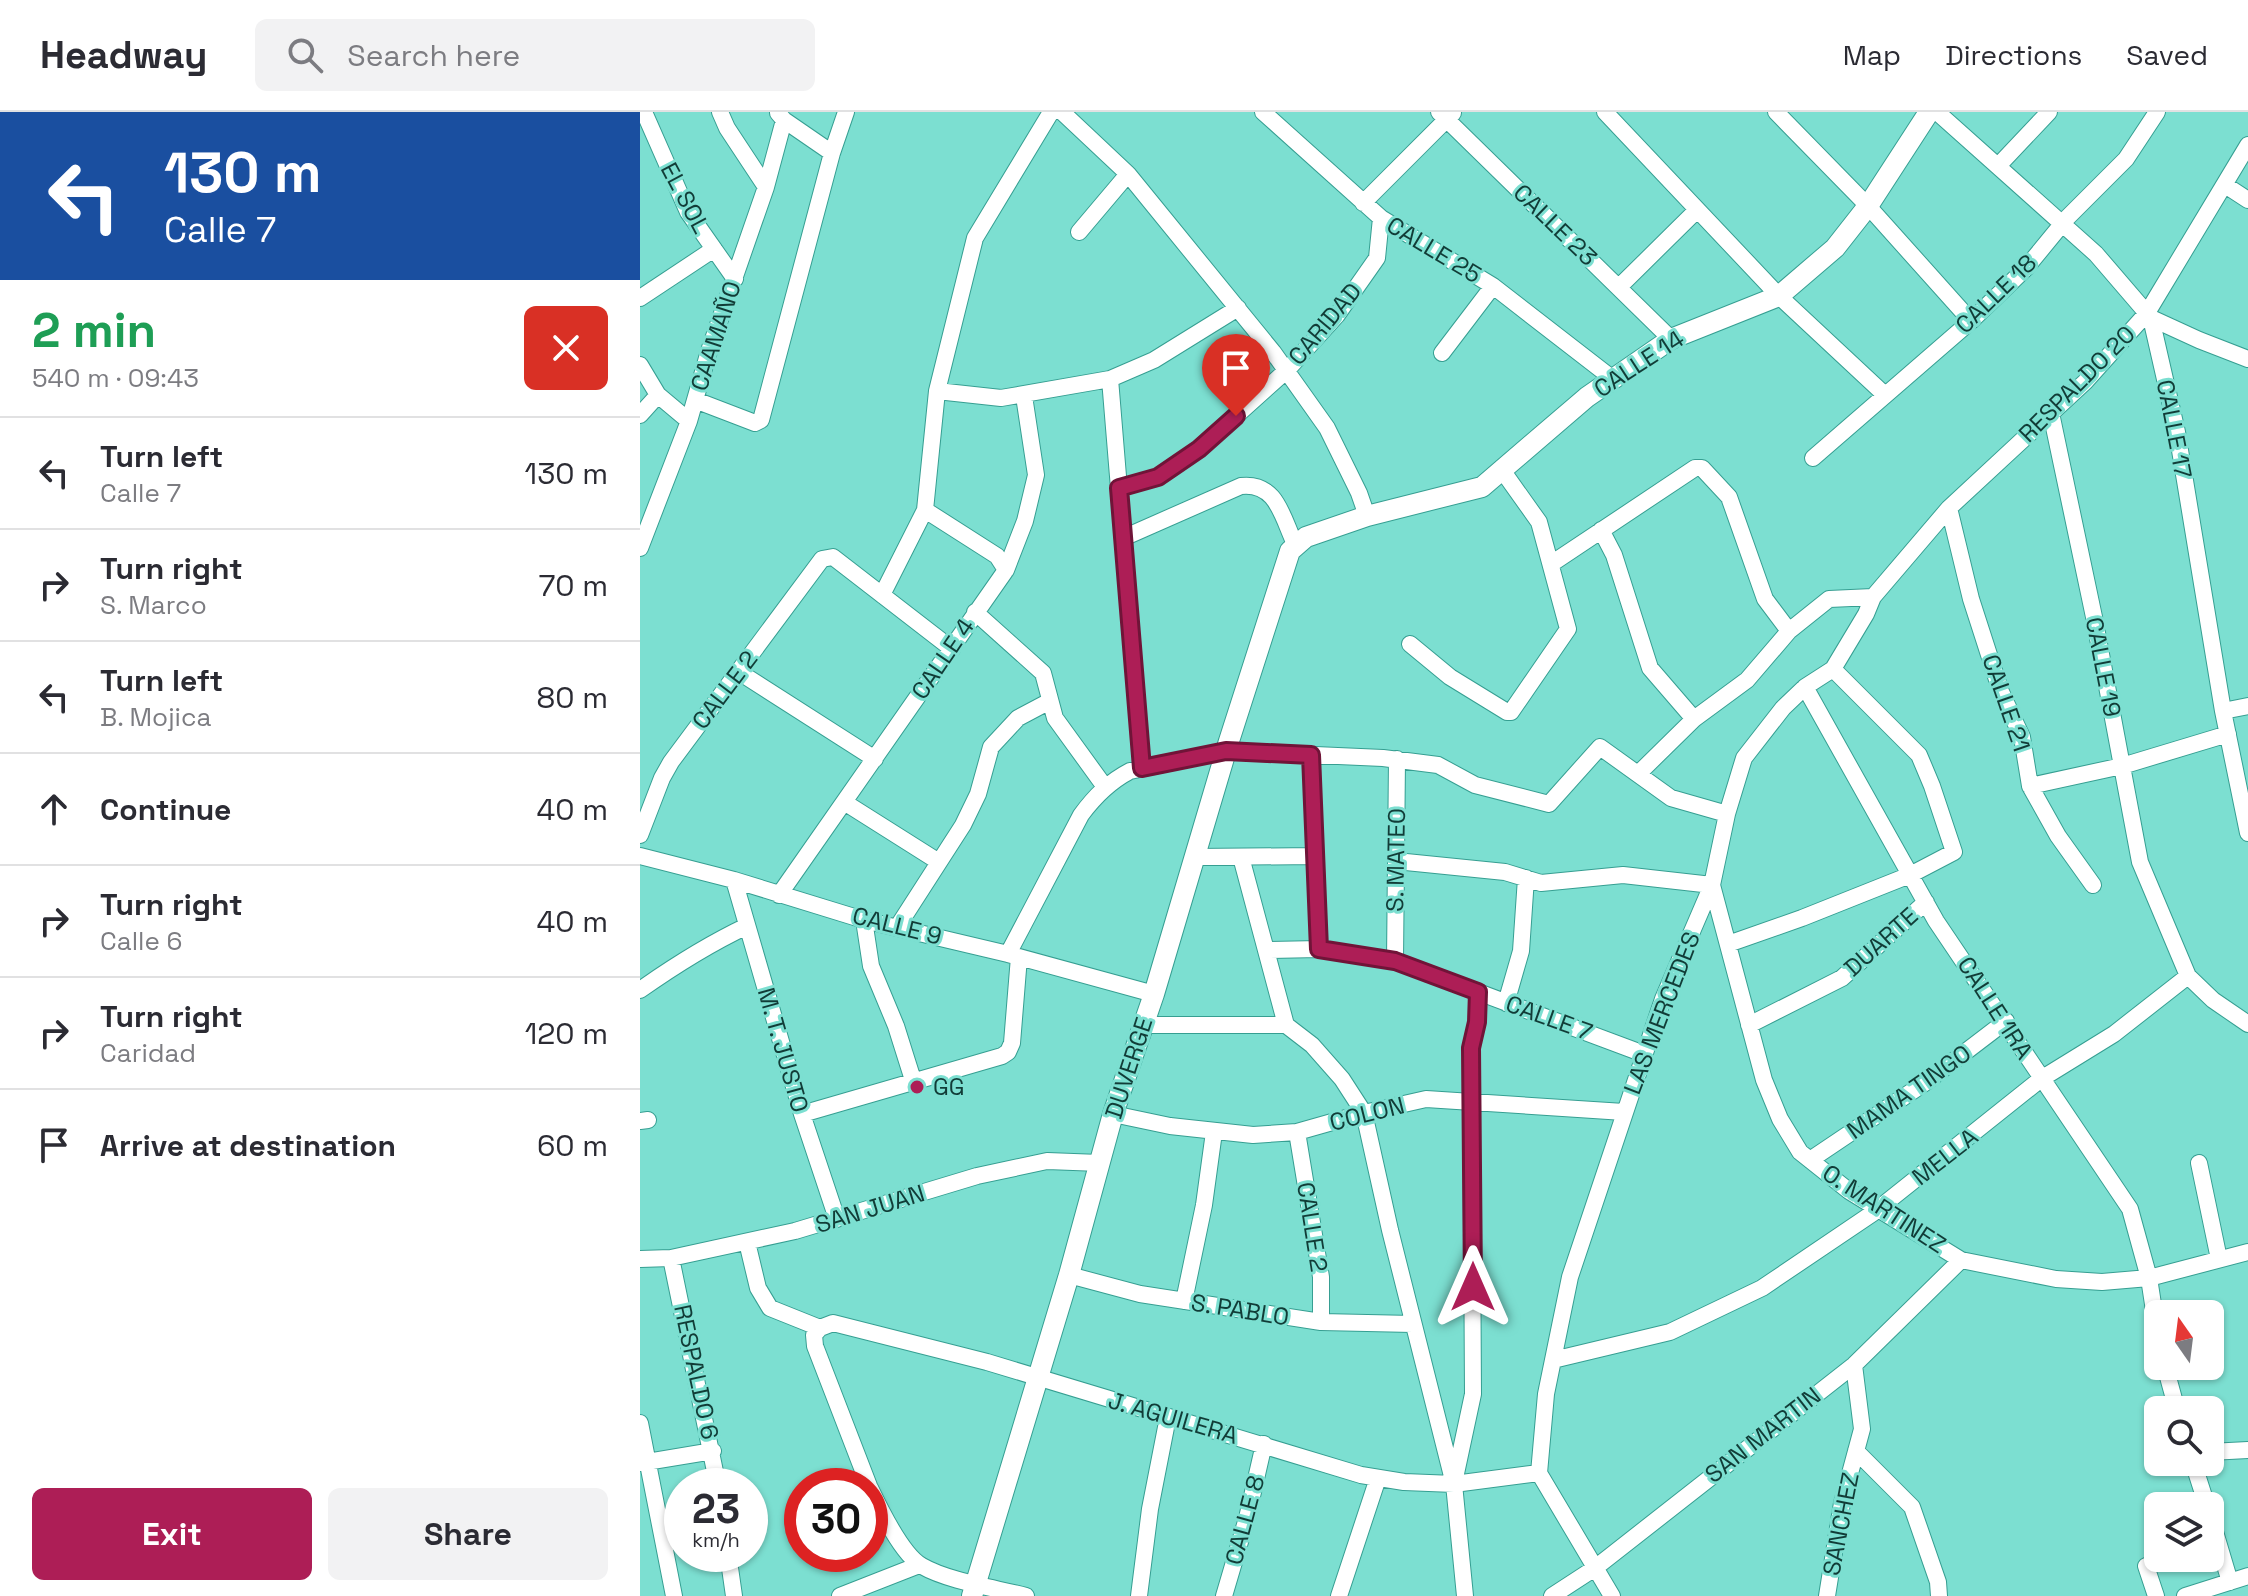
<!DOCTYPE html>
<html lang="en">
<head>
<meta charset="utf-8">
<style>
	body { margin:0; font-family:"Space Grotesk",sans-serif; background:#f2f2f3; color:#2b2b33; height:100vh; display:flex; flex-direction:column; font-size:30px; white-space:nowrap }
	* { box-sizing:border-box; margin:0 }
	p { font-size:26px; color:#7c7c81 }
	.icon { flex:none; width:44px; height:44px; fill:none; stroke:currentColor; stroke-width:2; stroke-linecap:round; stroke-linejoin:round }
	.map { position:relative; flex:1; overflow:hidden }
	.panel { display:flex; flex-direction:column; background:#fff; width:640px }
	.panel>* { flex:none }
	.banner { background:#1a4fa0; color:#fff; overflow:hidden }
	.needle { width:52px; rotate:346deg }
	.buttons { position:absolute; left:1504px; top:1188px; display:grid; gap:16px }
	.buttons a { display:grid; place-items:center; width:80px; height:80px; border-radius:12px; background:#fff; box-shadow:0 2px 6px #0004; font-size:40px }
	.speed { position:absolute; left:24px; top:1356px; display:flex; gap:16px; font-size:40px; font-weight:700; text-align:center }
	.speed>* { display:grid; place-content:center; width:104px; height:104px; border-radius:50%; background:#fff; box-shadow:0 2px 6px #0004; line-height:1 }
	.speed small { font-size:20px; font-weight:400 }
	.speed .limit { border:12px solid #d22; background:#fff; color:#111 }
	.pin { position:absolute; display:grid; place-items:center; width:68px; height:68px; color:#fff; margin:-82px -34px; border-radius:50% 50% 50% 0; rotate:-45deg; box-shadow:0 0 8px #0007 }
	.pin .icon { rotate:45deg }
	.me { position:absolute; width:88px; margin:-44px; rotate:0deg; stroke-linejoin:round; filter:drop-shadow(0 0 6px #0008) }
	.turn { display:flex; align-items:center; gap:28px; height:168px; padding:0 32px; font-size:36px }
	.turn .icon { width:104px; height:104px; stroke-width:2.5 }
	.turn b { display:block; font-size:56px; line-height:68px }
	.round { display:grid; place-items:center; flex:none; width:84px; height:84px; border-radius:12px; background:#f2f2f3 }
	.head { display:flex; align-items:center; justify-content:space-between; height:136px; padding:0 32px }
	h1 { font-size:48px; font-weight:700; line-height:60px; color:#1e9e55 }
	.action { display:flex; gap:16px; margin-top:auto; padding:16px 32px }
	.action a { flex:1; height:92px; border-radius:12px; background:#ad1e56; color:#fff; font-size:32px; font-weight:700; line-height:92px; text-align:center }
	.action a+a { background:#f2f2f3; color:#2b2b33 }
	ul { padding:0; list-style:none }
	li { display:flex; align-items:center; gap:24px; height:112px; padding:0 32px; border-top:2px solid #e1e1e2 }
	li div { flex:1 }
	li b { display:block; font-size:30px }
	li em { font-style:normal }
	header { display:flex; align-items:center; gap:48px; box-sizing:border-box; height:112px; padding:0 40px; background:#fff; border-bottom:2px solid #e1e1e2 }
	header strong { font-size:38px }
	nav { display:flex; gap:44px; margin-inline-start:auto; font-size:28px }
	.search { width:560px; height:72px; background:#f2f2f3; display:flex; align-items:center; gap:20px; box-sizing:border-box; padding:0 28px; border-radius:12px; color:#7c7c81; font-size:30px }
	main { display:flex; flex:1; min-height:0 }
	.map>svg:first-child { display:block }
</style>
</head>
<body>
<header>
<strong>Headway</strong>
<div class="search"><svg class="icon" aria-label="search" viewBox="0 0 24 24"><circle cx="10" cy="10" r="6"/><path d="M15 15l6 6"/></svg>Search here</div>
<nav><a>Map</a><a>Directions</a><a>Saved</a></nav>
</header>
<main>
<section class="panel">
<div class="banner">
<div class="turn"><svg class="icon" aria-label="left" viewBox="0 0 24 24"><path d="M17 20v-9H6M10 6l-5 5 5 5"/></svg><div><b>130 m</b>Calle 7</div></div>
</div>
<div class="head"><div><h1>2 min</h1><p>540 m · 09:43</p></div><a class="round" style="background:#d93025;color:#fff"><svg class="icon" aria-label="close" viewBox="0 0 24 24"><path d="M6 6l12 12M18 6L6 18"/></svg></a></div>
<ul>
<li><svg class="icon" aria-label="left" viewBox="0 0 24 24"><path d="M17 20v-9H6M10 6l-5 5 5 5"/></svg><div><b>Turn left</b><p>Calle 7</p></div><em>130 m</em></li>
<li><svg class="icon" aria-label="right" viewBox="0 0 24 24"><path d="M7 20v-9h11M14 6l5 5-5 5"/></svg><div><b>Turn right</b><p>S. Marco</p></div><em>70 m</em></li>
<li><svg class="icon" aria-label="left" viewBox="0 0 24 24"><path d="M17 20v-9H6M10 6l-5 5 5 5"/></svg><div><b>Turn left</b><p>B. Mojica</p></div><em>80 m</em></li>
<li><svg class="icon" aria-label="ahead" viewBox="0 0 24 24"><path d="M12 20V5M6 11l6-6 6 6"/></svg><div><b>Continue</b></div><em>40 m</em></li>
<li><svg class="icon" aria-label="right" viewBox="0 0 24 24"><path d="M7 20v-9h11M14 6l5 5-5 5"/></svg><div><b>Turn right</b><p>Calle 6</p></div><em>40 m</em></li>
<li><svg class="icon" aria-label="right" viewBox="0 0 24 24"><path d="M7 20v-9h11M14 6l5 5-5 5"/></svg><div><b>Turn right</b><p>Caridad</p></div><em>120 m</em></li>
<li><svg class="icon" aria-label="arrive" viewBox="0 0 24 24"><path d="M6 21V4h12l-3 4 3 4H6"/></svg><div><b>Arrive at destination</b></div><em>60 m</em></li>
</ul>
<div class="action"><a>Exit</a><a>Share</a></div>
</section>
<div class="map">
<svg width="1608" height="1484" viewBox="0 0 1608 1484">
	<rect width="100%" height="100%" fill="#7cdfd1"/>
	<g fill="none" stroke-linecap="round" stroke-linejoin="round">
		<!-- minor casing -->
		<g stroke="#369f92" stroke-width="18">
			<path id="minor" d="M 4,0 L 48,100 L 95,167
				M 80,0 L 87,16 L 126,75
				M 422,0 L 488,62 L 633,240 L 687,316 L 719,381 L 727,404
				M 623,0 L 741,106 L 853,174 L 973,267
				M 799,0 L 1031,227
				M 965,0 L 1139,184 L 1244,282
				M 1136,0 L 1228,94 L 1331,209
				M 1297,0 L 1456,142 L 1511,206 L 1537,320 L 1583,599 L 1608,721
				M 138,1 L 144,8 L 192,41
				M 1358,54 L 1409,0
				M 1585,73 L 1608,88
				M 723,91 L 813,1
				M 439,120 L 488,62
				M 979,175 L 1057,98
				M 0,186 L 74,137
				M 1511,206 L 1559,228 L 1608,247
				M 802,241 L 853,174
				M 0,253 L 18,283 L 49,309
				M 470,267 L 502,656
				M 297,279 L 361,286 L 470,267 L 514,248 L 598,196
				M 55,288 L 115,311 L 121,308 L 192,41 L 206,0
				M 1411,301 L 1454,505 L 1500,750 L 1548,864 L 1573,888 L 1608,912
				M 0,303 L 18,283
				M 1173,346 L 1331,209 L 1386,156 L 1427,106 L 1486,47 L 1517,0
				M 479,376 L 518,365 L 559,337 L 647,258 L 697,203 L 737,146 L 741,106
				M 1309,396 L 1331,487 L 1361,580 L 1382,625 L 1390,674 L 1418,724 L 1453,773
				M 285,398 L 357,444 L 366,458
				M 961,418 L 974,443 L 1010,556 L 1054,607
				M 483,426 L 601,374 C 637,370 642,405 655,432
				M 0,436 L 49,309 L 69,239 L 126,75 L 144,8
				M 911,452 L 1055,356 L 1062,356 L 1089,385 L 1125,487 L 1149,519
				M 242,483 L 285,398 L 297,279 L 335,126 L 411,0
				M 335,500 L 403,561 L 415,606 L 465,675
				M 770,532 L 810,565 L 867,600 L 871,600 L 928,517 L 899,410 L 862,358
				M 99,560 L 235,647
				M 1165,575 L 1296,809 L 1490,1097 L 1509,1166 L 1518,1225
				M 1583,599 L 1608,594
				M 671,643 L 679,837
				M 998,662 L 1054,607 L 1107,568 L 1149,519 L 1189,487 L 1233,485
				M 1390,674 L 1482,654 L 1588,622
				M 204,690 L 299,750
				M 0,723 L 22,666 L 31,650 L 182,447 L 193,445 L 312,537
				M 0,744 L 94,768 L 224,808 L 368,842 L 514,882
				M 555,745 L 676,744
				M 601,745 L 646,913
				M 756,749 L 865,760 L 901,771 L 983,763 L 1072,773 L 1124,968 L 1140,1007 L 1160,1040 L 1209,1079 L 1321,1148 L 1416,1167 L 1462,1170 L 1509,1166 L 1608,1140
				M 94,768 L 162,1002 L 197,1107
				M 139,783 L 366,458 L 385,409 L 396,363 L 384,284
				M 224,808 L 231,854 L 256,914 L 273,968
				M 258,814 L 323,713 L 338,682 L 351,635 L 378,606 L 410,589
				M 1088,832 L 1162,806 L 1270,763 L 1314,740 L 1292,674 L 1279,643 L 1193,557
				M 626,838 L 679,837 L 755,849 L 1004,942
				M 368,842 L 441,703 C 455,684 469,670 490,659 L 586,639 L 743,646 L 798,653 L 835,673 L 909,692 L 960,635 L 1031,686 L 1087,702
				M 755,849 L 757,647
				M 0,878 C 34,854 69,832 107,814
				M 866,891 L 881,839 L 886,766
				M 504,913 L 646,913 L 672,933 L 702,967 L 724,1001 L 750,1118 L 814,1372 L 825,1484
				M 1109,913 L 1202,866 L 1286,790
				M 162,1002 L 362,944 L 368,940 L 372,931 L 379,845
				M 473,1002 L 530,1014 L 613,1023 L 657,1020 L 724,1001 L 786,987 L 984,1000
				M 0,1009 L 8,1008
				M 657,1020 L 681,1165 L 681,1210
				M 1170,1048 L 1286,970 L 1366,909
				M 1559,1051 L 1579,1147
				M 107,1130 L 118,1176 L 130,1196 L 180,1216
				M 31,1146 L 78,1374
				M 0,1147 L 31,1146 L 155,1119 L 337,1064 L 407,1049 L 460,1051
				M 429,1163 L 500,1182 L 681,1210 L 773,1212
				M 544,1189 L 564,1093 L 574,1020
				M 913,1248 L 1030,1220 L 1122,1176 L 1233,1101 L 1401,967 L 1474,922 L 1548,864
				M 1525,1254 L 1537,1298
				M 0,1311 L 34,1484
				M 1216,1339 L 1272,1395 L 1298,1470 L 1299,1484
				M 1570,1340 L 1608,1338
				M 1553,1350 L 1567,1394
				M 0,1351 L 73,1339
				M 899,1361 L 906,1282 L 930,1165 L 1023,887 L 1072,773 L 1087,702 L 1104,646 L 1143,596 L 1165,575 L 1193,557 L 1226,502 L 1233,485 L 1309,396 L 1445,270 L 1507,201 L 1608,33
				M 899,1361 L 972,1484
				M 815,1366 L 833,1282 L 831,936 L 837,910 L 838,880
				M 229,1374 L 175,1234 L 174,1223 L 180,1216 L 193,1211 L 347,1250 L 721,1363 L 764,1370 L 814,1372 L 899,1361
				M 230,1376 C 240,1397 262,1443 282,1454 C 308,1469 355,1476 386,1484
				M 1570,1403 L 1590,1470
				M 88,1442 L 94,1484
				M 1506,1454 L 1516,1484
				M 200,1484 L 279,1453
				M 499,1484 L 510,1397 L 528,1305
				M 584,1484 L 607,1406 L 624,1332
				M 699,1484 L 738,1366
				M 912,1484 L 955,1456 L 1214,1253 L 1321,1148
				M 1187,1484 L 1202,1391 L 1222,1317 L 1214,1253
				M 1545,1484 L 1608,1464"/>
		</g>
		<!-- tertiary casing -->
		<g stroke="#369f92" stroke-width="22">
			<path id="tertiary" d="M 332,1484 L 429,1163 L 473,1002 L 514,882 L 589,629 L 650,439 L 666,425 L 727,404 L 842,375 L 947,285 L 1031,227 L 1139,184 L 1195,136 L 1228,94 L 1289,0"/>
		</g>
		<!-- minor -->
		<use href="#minor" stroke="#fff" stroke-width="16"/>
		<!-- tertiary -->
		<use href="#tertiary" stroke="#fff" stroke-width="20"/>
	</g>
	<g fill="none" stroke-linecap="round" stroke-linejoin="round">
		<!-- route casing -->
		<g stroke="#701438" stroke-width="20">
			<path id="route" d="M 596,304 L 559,337 L 518,365 L 479,376 L 502,656 L 586,639 L 671,643 L 679,837 L 755,849 L 838,880 L 837,910 L 831,936 L 833,1175"/>
		</g>
		<!-- route -->
		<use href="#route" stroke="#ad1e56" stroke-width="14"/>
	</g>
	<!-- markers -->
	<circle fill="#ad1e56" stroke="#7cdfd1" stroke-width="3" cx="277" cy="975" r="8"/>
	<g text-anchor="middle" stroke-width="6" stroke-linejoin="round" paint-order="stroke">
		<!-- street labels -->
		<g font-size="24" fill="#113c37" stroke="#7cdfd1">
			<text transform="translate(45 86) rotate(62)" y="8">EL SOL</text>
			<text transform="translate(915 113) rotate(44)" y="8">CALLE 23</text>
			<text transform="translate(794 138) rotate(31)" y="8">CALLE 25</text>
			<text transform="translate(1356 182) rotate(-44)" y="8">CALLE 18</text>
			<text transform="translate(685 212) rotate(-50)" y="8">CARIDAD</text>
			<text transform="translate(76 224) rotate(-72)" y="8">CAAMAÑO</text>
			<text transform="translate(999 252) rotate(-33)" y="8">CALLE 14</text>
			<text transform="translate(1437 272) rotate(-45)" y="8">RESPALDO 20</text>
			<text transform="translate(1534 317) rotate(79)" y="8">CALLE 17</text>
			<text transform="translate(303 547) rotate(-56)" y="8">CALLE 4</text>
			<text transform="translate(1463 555) rotate(79)" y="8">CALLE 19</text>
			<text transform="translate(85 578) rotate(-53)" y="8">CALLE 2</text>
			<text transform="translate(1366 591) rotate(71)" y="8">CALLE 21</text>
			<text transform="translate(756 748) rotate(-89)" y="8">S. MATEO</text>
			<text transform="translate(257 814) rotate(14)" y="8">CALLE 9</text>
			<text transform="translate(1241 830) rotate(-42)" y="8">DUARTE</text>
			<text transform="translate(1355 896) rotate(57)" y="8">CALLE 1RA</text>
			<text transform="translate(1022 901) rotate(-69)" y="8">LAS MERCEDES</text>
			<text transform="translate(909 906) rotate(20)" y="8">CALLE 7</text>
			<text transform="translate(143 938) rotate(74)" y="8">M. T. JUSTO</text>
			<text transform="translate(489 956) rotate(-72)" y="8">DUVERGE</text>
			<text transform="translate(1269 980) rotate(-35)" y="8">MAMA TINGO</text>
			<text transform="translate(727 1002) rotate(-14)" y="8">COLON</text>
			<text transform="translate(1305 1045) rotate(-38)" y="8">MELLA</text>
			<text transform="translate(230 1097) rotate(-17)" y="8">SAN JUAN</text>
			<text transform="translate(1244 1097) rotate(33)" y="8">O. MARTINEZ</text>
			<text transform="translate(672 1115) rotate(81)" y="8">CALLE 2</text>
			<text transform="translate(600 1198) rotate(9)" y="8">S. PABLO</text>
			<text transform="translate(56 1260) rotate(78)" y="8">RESPALDO 6</text>
			<text transform="translate(533 1306) rotate(16)" y="8">J. AGUILERA</text>
			<text transform="translate(1123 1323) rotate(-38)" y="8">SAN MARTIN</text>
			<text transform="translate(605 1408) rotate(-75)" y="8">CALLE 8</text>
			<text transform="translate(1201 1412) rotate(-79)" y="8">SANCHEZ</text>
		</g>
		<!-- poi labels -->
		<g font-size="24" fill="#113c37" stroke="#7cdfd1" text-anchor="start">
			<text x="293" y="983">GG</text>
		</g>
	</g>
</svg>
<div class="buttons">
<a><svg class="needle" viewBox="-14 -14 28 28"><path d="M0-13l5 13h-10z" fill="#e53935"/><path d="M0 13l5-13h-10z" fill="#7c7c81"/></svg></a>
<a><svg class="icon" aria-label="search" viewBox="0 0 24 24"><circle cx="10" cy="10" r="6"/><path d="M15 15l6 6"/></svg></a>
<a><svg class="icon" aria-label="layers" viewBox="0 0 24 24"><path d="M12 4l9 5-9 5-9-5zM3 14l9 5 9-5"/></svg></a>
</div>
<div class="speed"><div>23<small>km/h</small></div><div class="limit">30</div></div>
<div class="pin" style="left:596px;top:304px;background:#d93025"><svg class="icon" aria-label="arrive" viewBox="0 0 24 24"><path d="M6 21V4h12l-3 4 3 4H6"/></svg></div>
<svg class="me" style="left:833px;top:1175px" viewBox="-20 -20 40 40"><path d="M0-17L14 15 0 8-14 15z" fill="#ad1e56" stroke="#fff" stroke-width="4"/></svg>
</div>
</main>
</body>
</html>
